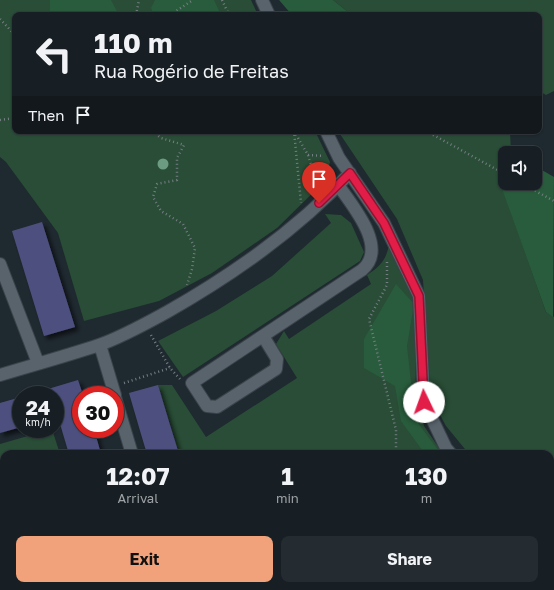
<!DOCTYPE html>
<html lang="en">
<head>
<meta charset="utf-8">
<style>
	body { margin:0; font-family:"Golos Text",sans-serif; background:#242c31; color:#f1f3f6; height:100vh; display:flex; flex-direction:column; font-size:15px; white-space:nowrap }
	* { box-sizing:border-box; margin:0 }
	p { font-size:13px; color:#9ea2a6 }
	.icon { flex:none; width:22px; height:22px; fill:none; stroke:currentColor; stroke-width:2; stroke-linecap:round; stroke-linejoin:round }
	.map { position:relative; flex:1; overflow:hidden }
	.panel { position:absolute; left:0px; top:450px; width:554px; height:140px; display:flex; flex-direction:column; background:#171f24; border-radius:12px 12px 0 0; box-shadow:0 1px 3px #0004,0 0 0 1px #363d41 }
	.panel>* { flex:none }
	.top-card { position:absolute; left:12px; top:12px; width:530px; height:122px; border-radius:8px; box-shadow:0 1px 3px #0004,0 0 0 1px #363d41; background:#171f24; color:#f1f3f6; overflow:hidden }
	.controls { position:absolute; left:498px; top:146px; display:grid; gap:8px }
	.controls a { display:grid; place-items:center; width:44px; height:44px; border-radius:8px; background:#171f24; box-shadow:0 1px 3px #0004,0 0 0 1px #363d41; font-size:20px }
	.speed { position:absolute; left:12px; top:386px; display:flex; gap:8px; font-size:20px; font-weight:700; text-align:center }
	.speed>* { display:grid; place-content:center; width:52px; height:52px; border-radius:50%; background:#171f24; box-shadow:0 1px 3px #0004,0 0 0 1px #363d41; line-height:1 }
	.speed small { font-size:10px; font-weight:400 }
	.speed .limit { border:6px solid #d22; background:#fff; color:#111 }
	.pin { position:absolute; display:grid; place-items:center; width:34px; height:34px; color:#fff; margin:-41px -17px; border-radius:50% 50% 50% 0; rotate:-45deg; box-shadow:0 0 4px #0007 }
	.pin .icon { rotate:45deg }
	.me { position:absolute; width:44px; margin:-22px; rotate:357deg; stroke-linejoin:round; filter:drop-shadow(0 0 3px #0008) }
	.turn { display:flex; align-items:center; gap:14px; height:84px; padding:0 16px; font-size:18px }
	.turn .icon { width:52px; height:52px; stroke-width:2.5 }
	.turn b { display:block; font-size:28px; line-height:34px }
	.then { display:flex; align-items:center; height:38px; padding:0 16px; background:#0003; gap:8px; font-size:15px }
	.eta { display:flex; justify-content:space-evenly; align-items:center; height:68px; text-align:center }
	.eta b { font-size:24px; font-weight:700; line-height:28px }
	.button { display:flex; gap:8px; margin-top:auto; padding:8px 16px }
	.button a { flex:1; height:46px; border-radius:8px; background:#f1a27b; color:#111; font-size:16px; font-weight:700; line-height:46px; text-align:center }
	.button a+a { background:#242c31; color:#f1f3f6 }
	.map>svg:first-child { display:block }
</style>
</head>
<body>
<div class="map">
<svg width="554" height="590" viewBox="0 0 554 590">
	<defs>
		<filter id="shadow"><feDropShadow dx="3.5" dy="3.5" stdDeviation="2" flood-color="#0009"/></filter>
	</defs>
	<rect width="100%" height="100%" fill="#1f2930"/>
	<!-- green -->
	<path fill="#294d36" d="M 0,0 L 251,0 L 258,15 L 15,15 L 15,131 L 315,131 L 330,162 L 325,181 L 277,228 L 212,273 L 159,301 L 84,321 L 58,233 L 6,162 L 0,157 Z
		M 333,0 L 554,0 L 554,91 L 546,95 L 539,91 L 539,15 L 352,15 Z
		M 338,131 L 510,131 L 511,152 L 505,153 L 505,174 L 502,187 L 546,312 L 554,317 L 554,555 L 550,550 L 550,454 L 469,454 L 446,426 L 431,398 L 423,280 L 397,219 Z
		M 325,214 L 341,215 L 351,223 L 364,252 L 360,261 L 183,377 L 158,341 L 216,311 L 272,276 L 331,223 Z
		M 391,235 L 414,300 L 416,393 L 424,426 L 443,454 L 179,454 L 158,385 L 172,385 L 206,437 L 297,378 L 276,344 L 284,331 L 289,339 L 371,284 L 367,275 C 385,263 387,257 391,235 Z
		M 52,429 L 60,454 L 4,454 L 4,484 L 0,483 L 0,444 Z
		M 231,586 L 271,586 L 257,590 L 232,590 Z
		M 343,586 L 498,586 L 500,590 L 329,590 Z"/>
	<!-- forest -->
	<path fill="#285c3c" d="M 50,0 L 111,0 L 119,15 L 50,15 Z
		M 155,0 L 214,0 L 221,15 L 154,15 L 151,8 Z
		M 279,0 L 333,0 L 352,15 L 292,15 Z
		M 535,166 L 554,177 L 553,317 L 546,312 L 501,186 L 505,174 L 505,183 L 535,183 Z
		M 396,284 L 414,304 L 407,346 L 415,419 L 441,454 L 425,454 L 401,421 L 395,386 L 364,368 L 364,339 Z
		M 550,582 L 554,586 L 554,590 L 500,590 L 498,586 L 550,586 Z"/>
	<!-- building -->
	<path fill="#4e507f" filter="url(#shadow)" d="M 42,222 L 75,327 L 44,336 L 12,231 Z
		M 78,380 L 83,395 L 81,395 L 81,429 L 94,429 L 101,454 L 69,454 L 58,417 L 55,418 L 55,395 L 28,395 Z
		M 158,385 L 170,425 L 179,454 L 147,454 L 141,434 L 129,393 Z
		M 21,397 L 21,427 L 0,433 L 0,403 Z
		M 0,558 L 4,570 L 4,586 L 9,586 L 10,590 L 0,590 Z
		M 124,586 L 127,586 L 128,590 L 113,590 Z
		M 197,586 L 226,586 L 213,590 L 198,590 Z"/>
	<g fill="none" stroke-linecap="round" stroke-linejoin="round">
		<!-- minor casing -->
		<g stroke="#3b434a" stroke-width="14">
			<path id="minor" d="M 262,0 L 269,15
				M 326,131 L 339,158 L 384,223 L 419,296 L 424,402 L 446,448 L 451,454
				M 0,264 L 38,363
				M 263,336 L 277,359 L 276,369 L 217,407 L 207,406 L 192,383 L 362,270 C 389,248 352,205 338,185
				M 100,345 L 115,395
				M 0,375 C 33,365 66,356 99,345 C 122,337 145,324 167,312 C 234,274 297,230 350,173
				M 115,397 L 132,454
				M 550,563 L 554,568
				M 171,586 L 172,590
				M 293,590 L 306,586"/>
		</g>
		<!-- path -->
		<path stroke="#767e84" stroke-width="2.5" stroke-dasharray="1 3" stroke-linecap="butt" d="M 222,0 L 229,15
			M 136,15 L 139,0
			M 170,15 L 193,0
			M 0,19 L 15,35
			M 0,120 L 15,118
			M 152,131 L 161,138 L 184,145 L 177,158 L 177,180 L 157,184 L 153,197 L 161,211 L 183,224 L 195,248 L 192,269 L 187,285
			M 294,131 L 301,203
			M 294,131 L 308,155 L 318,187
			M 426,131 L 505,174
			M 341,134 L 350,131
			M 308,155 L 324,156
			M 521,183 L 554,201
			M 387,262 L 387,285 L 369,319 L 396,430 L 396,454
			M 151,335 L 170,368 L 180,379
			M 124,383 L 170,368
			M 550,460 L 554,459
			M 0,509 L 4,512
			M 132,586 L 136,590
			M 419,586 L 425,590"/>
		<!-- minor -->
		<use href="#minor" stroke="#58636c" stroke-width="12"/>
	</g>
	<!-- trees -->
	<circle fill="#6b9b81" cx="163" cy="164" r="5.5"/>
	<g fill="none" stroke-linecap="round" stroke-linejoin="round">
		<!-- route casing -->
		<g stroke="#92132f" stroke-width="10">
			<path id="route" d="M 319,203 L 350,173 L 384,223 L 419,296 L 424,402"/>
		</g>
		<!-- route -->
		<use href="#route" stroke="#e11d48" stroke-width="7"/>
	</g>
</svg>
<div class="controls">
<a><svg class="icon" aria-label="sound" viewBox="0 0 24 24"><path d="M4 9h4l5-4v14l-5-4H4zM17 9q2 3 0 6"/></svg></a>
</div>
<div class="speed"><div>24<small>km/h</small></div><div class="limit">30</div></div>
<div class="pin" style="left:319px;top:203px;background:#d93025"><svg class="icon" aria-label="arrive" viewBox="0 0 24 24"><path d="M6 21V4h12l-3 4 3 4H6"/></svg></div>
<svg class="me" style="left:424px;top:402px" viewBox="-20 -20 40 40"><circle r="19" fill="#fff"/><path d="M0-13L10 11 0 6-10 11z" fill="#e11d48"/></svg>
<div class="top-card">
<div class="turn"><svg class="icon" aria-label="left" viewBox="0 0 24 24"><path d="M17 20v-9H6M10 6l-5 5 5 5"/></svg><div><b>110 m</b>Rua Rogério de Freitas</div></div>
<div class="then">Then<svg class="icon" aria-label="arrive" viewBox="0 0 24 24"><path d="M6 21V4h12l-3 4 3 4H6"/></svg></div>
</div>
<section class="panel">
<div class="eta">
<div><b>12:07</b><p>Arrival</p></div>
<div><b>1</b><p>min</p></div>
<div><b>130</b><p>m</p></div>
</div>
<div class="button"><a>Exit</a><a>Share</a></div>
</section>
</div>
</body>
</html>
